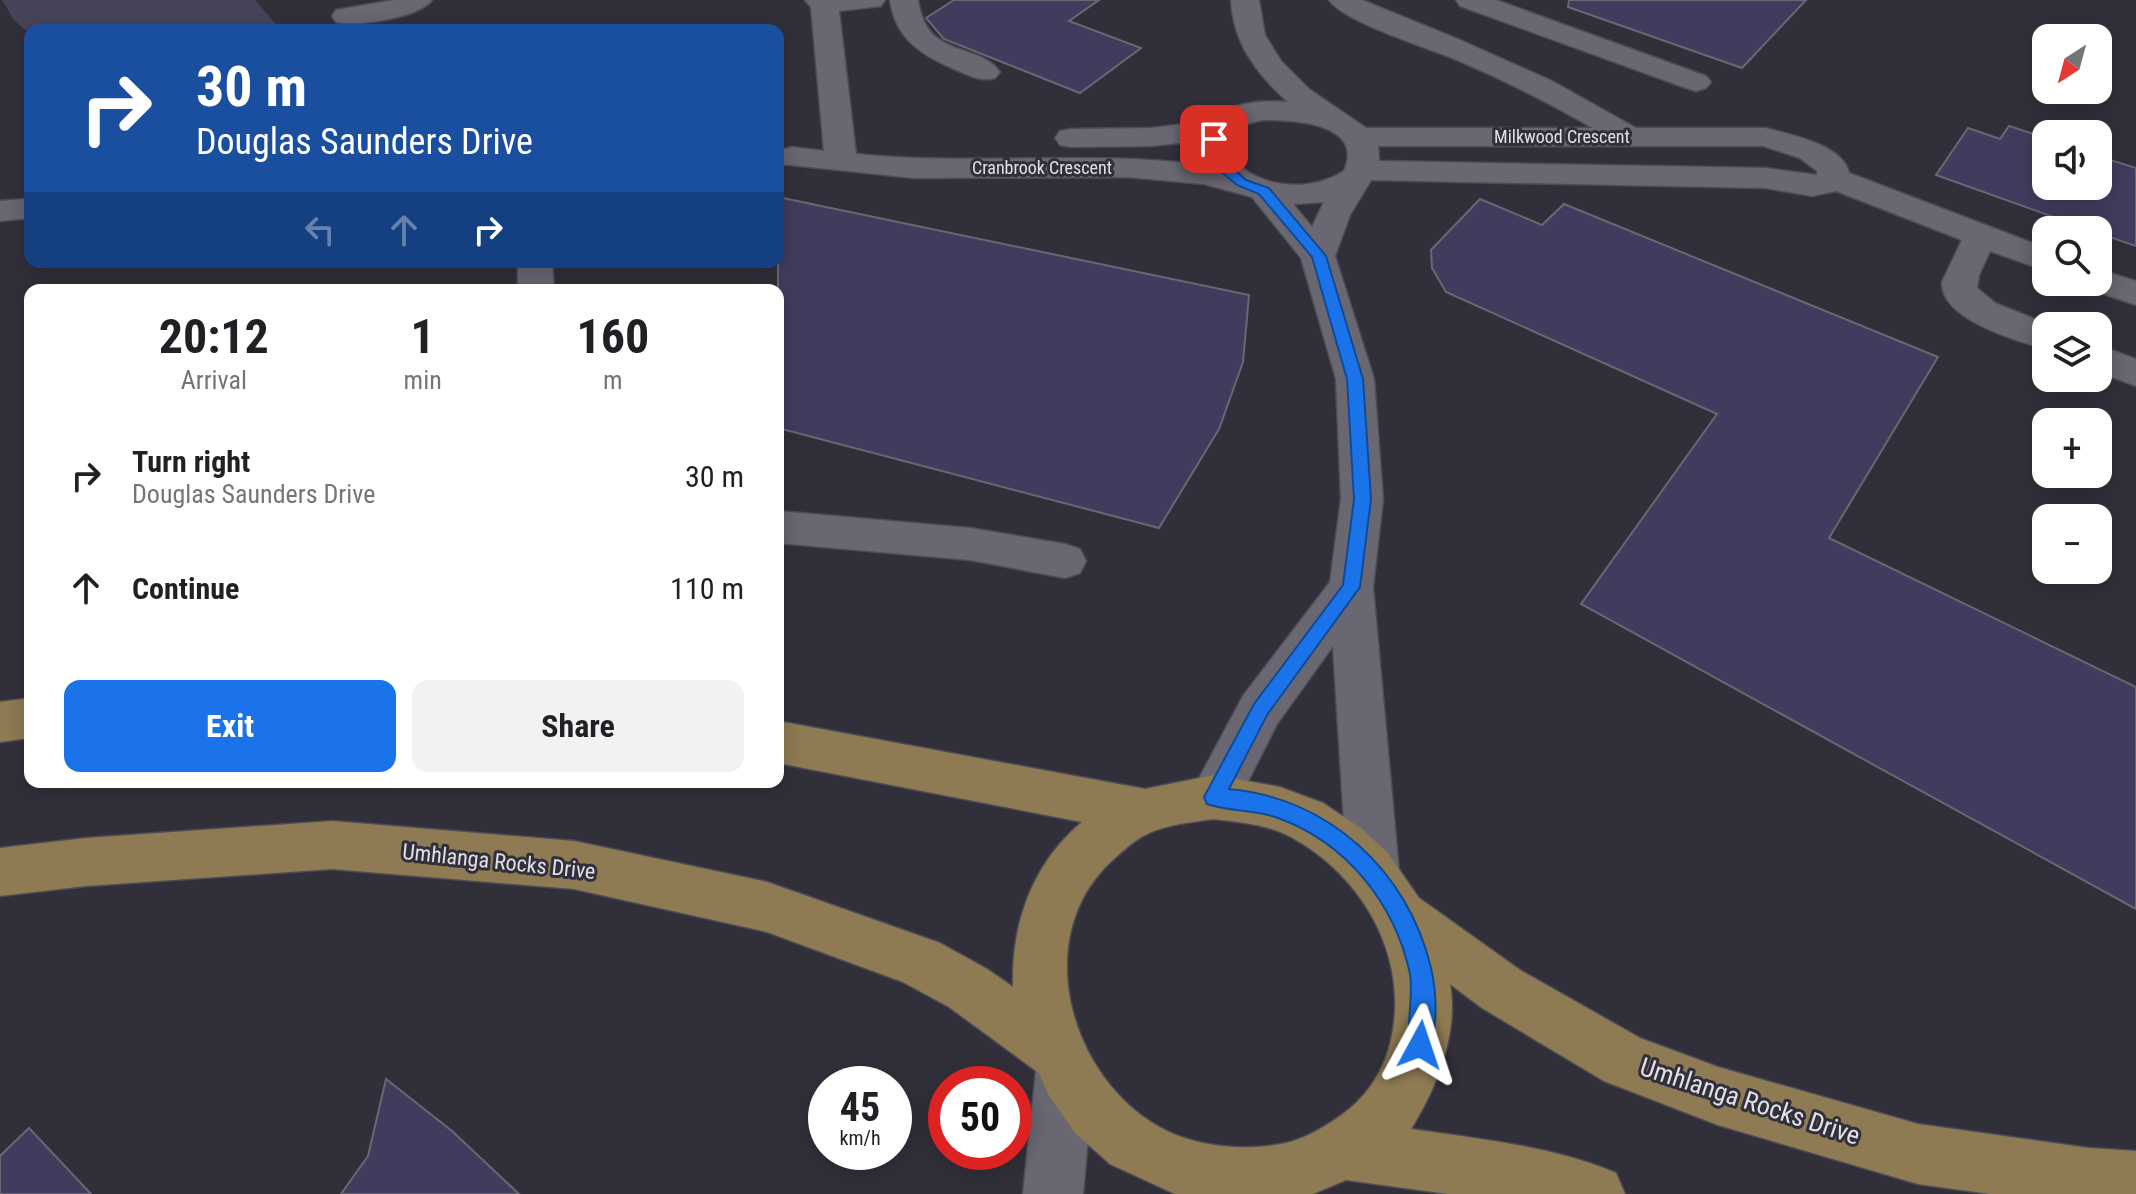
<!DOCTYPE html>
<html lang="en">
<head>
<meta charset="utf-8">
<style>
	body { margin:0; font-family:"Roboto Condensed",sans-serif; background:#f2f2f2; color:#202124; height:100vh; display:flex; flex-direction:column; font-size:30px; white-space:nowrap }
	* { box-sizing:border-box; margin:0 }
	p { font-size:26px; color:#757577 }
	.icon { flex:none; width:44px; height:44px; fill:none; stroke:currentColor; stroke-width:2; stroke-linecap:round; stroke-linejoin:round }
	.map { position:relative; flex:1; overflow:hidden }
	.side { position:absolute; left:24px; top:284px; width:760px; height:504px; display:flex; flex-direction:column; background:#fff; border-radius:16px; box-shadow:0 4px 20px #0003 }
	.side>* { flex:none }
	.top-card { position:absolute; left:24px; top:24px; width:760px; height:244px; border-radius:16px; box-shadow:0 4px 20px #0003; background:#1a4fa0; color:#fff; overflow:hidden }
	.needle { width:52px; rotate:216deg }
	.fabs { position:absolute; left:2032px; top:24px; display:grid; gap:16px }
	.fabs a { display:grid; place-items:center; width:80px; height:80px; border-radius:16px; background:#fff; box-shadow:0 4px 20px #0003; font-size:40px }
	.speed { position:absolute; left:808px; top:1066px; display:flex; gap:16px; font-size:40px; font-weight:700; text-align:center }
	.speed>* { display:grid; place-content:center; width:104px; height:104px; border-radius:50%; background:#fff; box-shadow:0 4px 20px #0003; line-height:1 }
	.speed small { font-size:20px; font-weight:400 }
	.speed .limit { border:12px solid #d22; background:#fff; color:#111 }
	.pin { position:absolute; display:grid; place-items:center; width:68px; height:68px; color:#fff; margin:-34px; border-radius:16px; box-shadow:0 4px 12px #0006 }
	.me { position:absolute; width:88px; margin:-44px; rotate:5deg; stroke-linejoin:round; filter:drop-shadow(0 0 6px #0008) }
	.turn { display:flex; align-items:center; gap:28px; height:168px; padding:0 40px; font-size:36px }
	.turn .icon { width:104px; height:104px; stroke-width:2.5 }
	.turn b { display:block; font-size:56px; line-height:68px }
	.lanes { display:flex; align-items:center; height:76px; padding:0 40px; background:#0003; justify-content:center; gap:40px; direction:ltr }
	.lanes .off { opacity:.35 }
	.eta { display:flex; justify-content:space-evenly; align-items:center; height:136px; text-align:center }
	.eta b { font-size:48px; font-weight:700; line-height:56px }
	.cta { display:flex; gap:16px; margin-top:auto; padding:16px 40px }
	.cta a { flex:1; height:92px; border-radius:16px; background:#1a73e8; color:#fff; font-size:32px; font-weight:700; line-height:92px; text-align:center }
	.cta a+a { background:#f2f2f2; color:#202124 }
	ul { padding:0; list-style:none }
	li { display:flex; align-items:center; gap:24px; height:112px; padding:0 40px }
	li div { flex:1 }
	li b { display:block; font-size:30px }
	li em { font-style:normal }
	.map>svg:first-child { display:block }
</style>
</head>
<body>
<div class="map">
<svg width="2136" height="1194" viewBox="0 0 2136 1194">
	<rect width="100%" height="100%" fill="#31303a"/>
	<!-- green -->
	<path fill="#464458" d="M 2,0 L 255,0 L 281,30 L 30,30 L 30,34 L 14,20 Z"/>
	<!-- building -->
	<path fill="#413c5d" stroke="#686772" stroke-width="2" d="M 954,0 L 1099,0 L 1069,21 L 1141,48 L 1080,93 L 944,39 L 926,18 Z
		M 1569,0 L 1806,0 L 1742,68 L 1568,7 Z
		M 2009,126 L 2046,138 L 2046,186 L 2098,186 L 2098,156 L 2136,168 L 2136,246 L 2098,233 L 2098,230 L 2090,230 L 1936,175 L 1968,128 L 2000,139 Z
		M 778,197 L 1249,295 L 1243,362 L 1219,429 L 1159,528 L 778,428 Z
		M 1480,199 L 1542,225 L 1564,204 L 1938,357 L 1829,538 L 2136,687 L 2136,909 L 1581,604 L 1717,414 L 1446,292 L 1432,268 L 1431,250 Z
		M 386,1079 L 452,1131 L 519,1194 L 341,1194 L 368,1156 Z
		M 29,1128 L 91,1194 L 0,1194 L 0,1156 Z"/>
	<g fill="none" stroke-linecap="round" stroke-linejoin="round">
		<!-- minor casing -->
		<g stroke="#4d4c54" stroke-width="3">
			<path id="minor" d="M 394,0 L 432,0 C 419,18 356,27 336,22 L 332,16 L 336,10 Z
				M 805,0 L 885,0 L 881,6 L 839,11 L 856,154 C 972,166 1088,150 1203,165 L 1197,149 L 1199,141 L 1151,146 L 1071,147 L 1060,145 L 1055,138 L 1060,131 L 1071,129 L 1151,128 L 1210,121 C 1228,102 1263,100 1288,102 C 1257,74 1233,43 1231,0 L 1259,0 L 1265,35 L 1281,61 L 1309,89 L 1366,128 L 1593,128 C 1551,104 1508,82 1464,63 C 1434,49 1346,24 1329,0 L 1362,0 L 1460,40 L 1552,81 L 1636,128 L 1765,128 C 1789,134 1844,145 1849,173 L 2046,248 L 2046,271 L 1990,251 L 1979,275 L 1977,288 L 1995,303 L 2052,326 L 2046,326 L 2046,349 C 2017,341 1940,319 1942,282 L 1962,240 L 1836,191 L 1812,196 L 1765,188 L 1371,180 L 1350,215 L 1335,256 L 1374,379 L 1383,499 L 1373,587 L 1399,872 L 1391,889 L 1373,896 L 1355,889 L 1347,872 L 1333,646 L 1277,724 L 1232,813 L 1214,819 L 1196,813 L 1189,797 L 1243,696 L 1330,582 L 1341,499 L 1336,379 L 1301,258 L 1252,197 L 1204,184 L 1127,177 L 914,178 L 781,164 L 778,160 L 781,150 L 792,147 L 824,151 L 811,7 ZM 1263,120 C 1294,120 1365,123 1344,171 C 1270,217 1176,135 1263,120 ZM 1378,146 L 1763,146 L 1800,158 L 1817,171 L 1817,175 L 1765,168 L 1379,161 ZM 1324,202 L 1312,227 L 1293,204 Z
				M 890,0 L 918,0 C 927,61 978,41 1000,72 L 995,78 C 980,82 968,75 954,69 C 921,55 895,38 890,0 Z
				M 1456,0 L 1496,0 L 1706,76 L 1711,82 L 1706,88 L 1696,91 L 1686,88 L 1460,6 Z
				M 25,199 L 30,200 L 30,218 L 0,221 L 0,201 Z
				M 518,262 L 552,262 L 554,290 L 518,290 Z
				M 2098,269 L 2136,281 L 2136,305 L 2086,288 L 2082,282 L 2098,282 Z
				M 2098,345 L 2136,359 L 2136,386 L 2098,372 Z
				M 778,511 L 970,528 L 1065,544 L 1080,549 L 1086,561 L 1080,573 L 1065,578 L 970,560 L 778,543 Z
				M 1065,1042 L 1085,1051 L 1094,1071 L 1083,1194 L 1023,1194 L 1036,1071 L 1045,1051 Z"/>
		</g>
		<!-- major casing -->
		<g stroke="#4d4c54" stroke-width="3">
			<path id="major" d="M 30,698 L 30,738 L 0,742 L 0,702 Z
				M 778,721 L 1145,789 L 1214,775 L 1280,787 L 1323,803 L 1362,829 L 1387,852 L 1419,898 L 1520,970 L 1640,1038 L 1718,1067 L 1918,1124 L 2089,1148 L 2136,1151 L 2136,1194 L 1990,1194 L 1918,1184 L 1718,1125 L 1604,1081 L 1482,1008 L 1450,984 C 1459,1033 1436,1089 1411,1129 C 1479,1139 1553,1146 1616,1173 L 1625,1194 L 1448,1194 L 1346,1180 L 1313,1194 L 1175,1194 L 1110,1164 L 1075,1133 L 1048,1094 L 1039,1073 L 949,1007 L 903,982 L 767,932 L 574,889 L 332,869 L 86,886 L 0,896 L 0,848 L 86,838 L 332,821 L 574,841 L 767,882 L 940,943 L 987,969 L 1013,987 C 1011,923 1033,863 1082,822 L 778,763 ZM 1214,819 C 1238,822 1263,824 1285,834 C 1362,872 1412,959 1390,1044 C 1383,1073 1365,1099 1340,1116 C 1323,1128 1306,1138 1286,1143 C 1248,1151 1203,1148 1167,1131 C 1069,1083 1027,934 1115,858 C 1126,848 1136,839 1149,833 C 1169,824 1193,822 1214,819 Z"/>
		</g>
		<!-- minor -->
		<use href="#minor" fill="#686772" fill-rule="evenodd"/>
		<!-- major -->
		<use href="#major" fill="#8e7b53" fill-rule="evenodd"/>
	</g>
	<!-- route -->
	<path fill="#1a73e8" stroke="#114b97" stroke-width="2" d="M 1214,136 L 1221,139 L 1219,151 L 1224,160 L 1246,180 L 1269,188 L 1326,256 L 1363,379 L 1371,499 L 1360,587 L 1267,715 L 1229,789 C 1329,798 1408,871 1431,968 C 1437,994 1438,1028 1428,1053 L 1420,1056 L 1412,1053 C 1404,1035 1414,998 1410,974 C 1395,904 1347,843 1278,818 C 1255,809 1229,812 1207,804 L 1204,797 L 1254,704 L 1343,585 L 1354,499 L 1347,379 L 1312,257 L 1259,194 L 1237,185 L 1213,165 L 1206,151 L 1208,139 Z"/>
	<g text-anchor="middle" stroke-width="6" stroke-linejoin="round" paint-order="stroke">
		<!-- far-street labels -->
		<g font-size="18" fill="#e1e0e7" stroke="#31303a">
			<text x="1562" y="143">Milkwood Crescent</text>
			<text x="1042" y="174">Cranbrook Crescent</text>
		</g>
		<!-- street labels -->
		<g font-size="22" fill="#e1e0e7" stroke="#31303a">
			<text transform="translate(499 861) rotate(6)" y="8">Umhlanga Rocks Drive</text>
		</g>
		<!-- near-street labels -->
		<g font-size="26" fill="#e1e0e7" stroke="#31303a">
			<text transform="translate(1750 1101) rotate(18)" y="9">Umhlanga Rocks Drive</text>
		</g>
	</g>
</svg>
<div class="fabs">
<a><svg class="needle" viewBox="-14 -14 28 28"><path d="M0-13l5 13h-10z" fill="#e53935"/><path d="M0 13l5-13h-10z" fill="#757577"/></svg></a>
<a><svg class="icon" aria-label="sound" viewBox="0 0 24 24"><path d="M4 9h4l5-4v14l-5-4H4zM17 9q2 3 0 6"/></svg></a>
<a><svg class="icon" aria-label="search" viewBox="0 0 24 24"><circle cx="10" cy="10" r="6"/><path d="M15 15l6 6"/></svg></a>
<a><svg class="icon" aria-label="layers" viewBox="0 0 24 24"><path d="M12 4l9 5-9 5-9-5zM3 14l9 5 9-5"/></svg></a>
<a>+</a>
<a>−</a>
</div>
<div class="speed"><div>45<small>km/h</small></div><div class="limit">50</div></div>
<div class="pin" style="left:1214px;top:139px;background:#d93025"><svg class="icon" aria-label="arrive" viewBox="0 0 24 24"><path d="M6 21V4h12l-3 4 3 4H6"/></svg></div>
<svg class="me" style="left:1420px;top:1045px" viewBox="-20 -20 40 40"><path d="M0-17L14 15 0 8-14 15z" fill="#1a73e8" stroke="#fff" stroke-width="4"/></svg>
<div class="top-card">
<div class="turn"><svg class="icon" aria-label="right" viewBox="0 0 24 24"><path d="M7 20v-9h11M14 6l5 5-5 5"/></svg><div><b>30 m</b>Douglas Saunders Drive</div></div>
<div class="lanes"><svg class="icon off" aria-label="left" viewBox="0 0 24 24"><path d="M17 20v-9H6M10 6l-5 5 5 5"/></svg><svg class="icon off" aria-label="ahead" viewBox="0 0 24 24"><path d="M12 20V5M6 11l6-6 6 6"/></svg><svg class="icon" aria-label="right" viewBox="0 0 24 24"><path d="M7 20v-9h11M14 6l5 5-5 5"/></svg></div>
</div>
<section class="side">
<div class="eta">
<div><b>20:12</b><p>Arrival</p></div>
<div><b>1</b><p>min</p></div>
<div><b>160</b><p>m</p></div>
</div>
<ul>
<li><svg class="icon" aria-label="right" viewBox="0 0 24 24"><path d="M7 20v-9h11M14 6l5 5-5 5"/></svg><div><b>Turn right</b><p>Douglas Saunders Drive</p></div><em>30 m</em></li>
<li><svg class="icon" aria-label="ahead" viewBox="0 0 24 24"><path d="M12 20V5M6 11l6-6 6 6"/></svg><div><b>Continue</b></div><em>110 m</em></li>
</ul>
<div class="cta"><a>Exit</a><a>Share</a></div>
</section>
</div>
</body>
</html>
